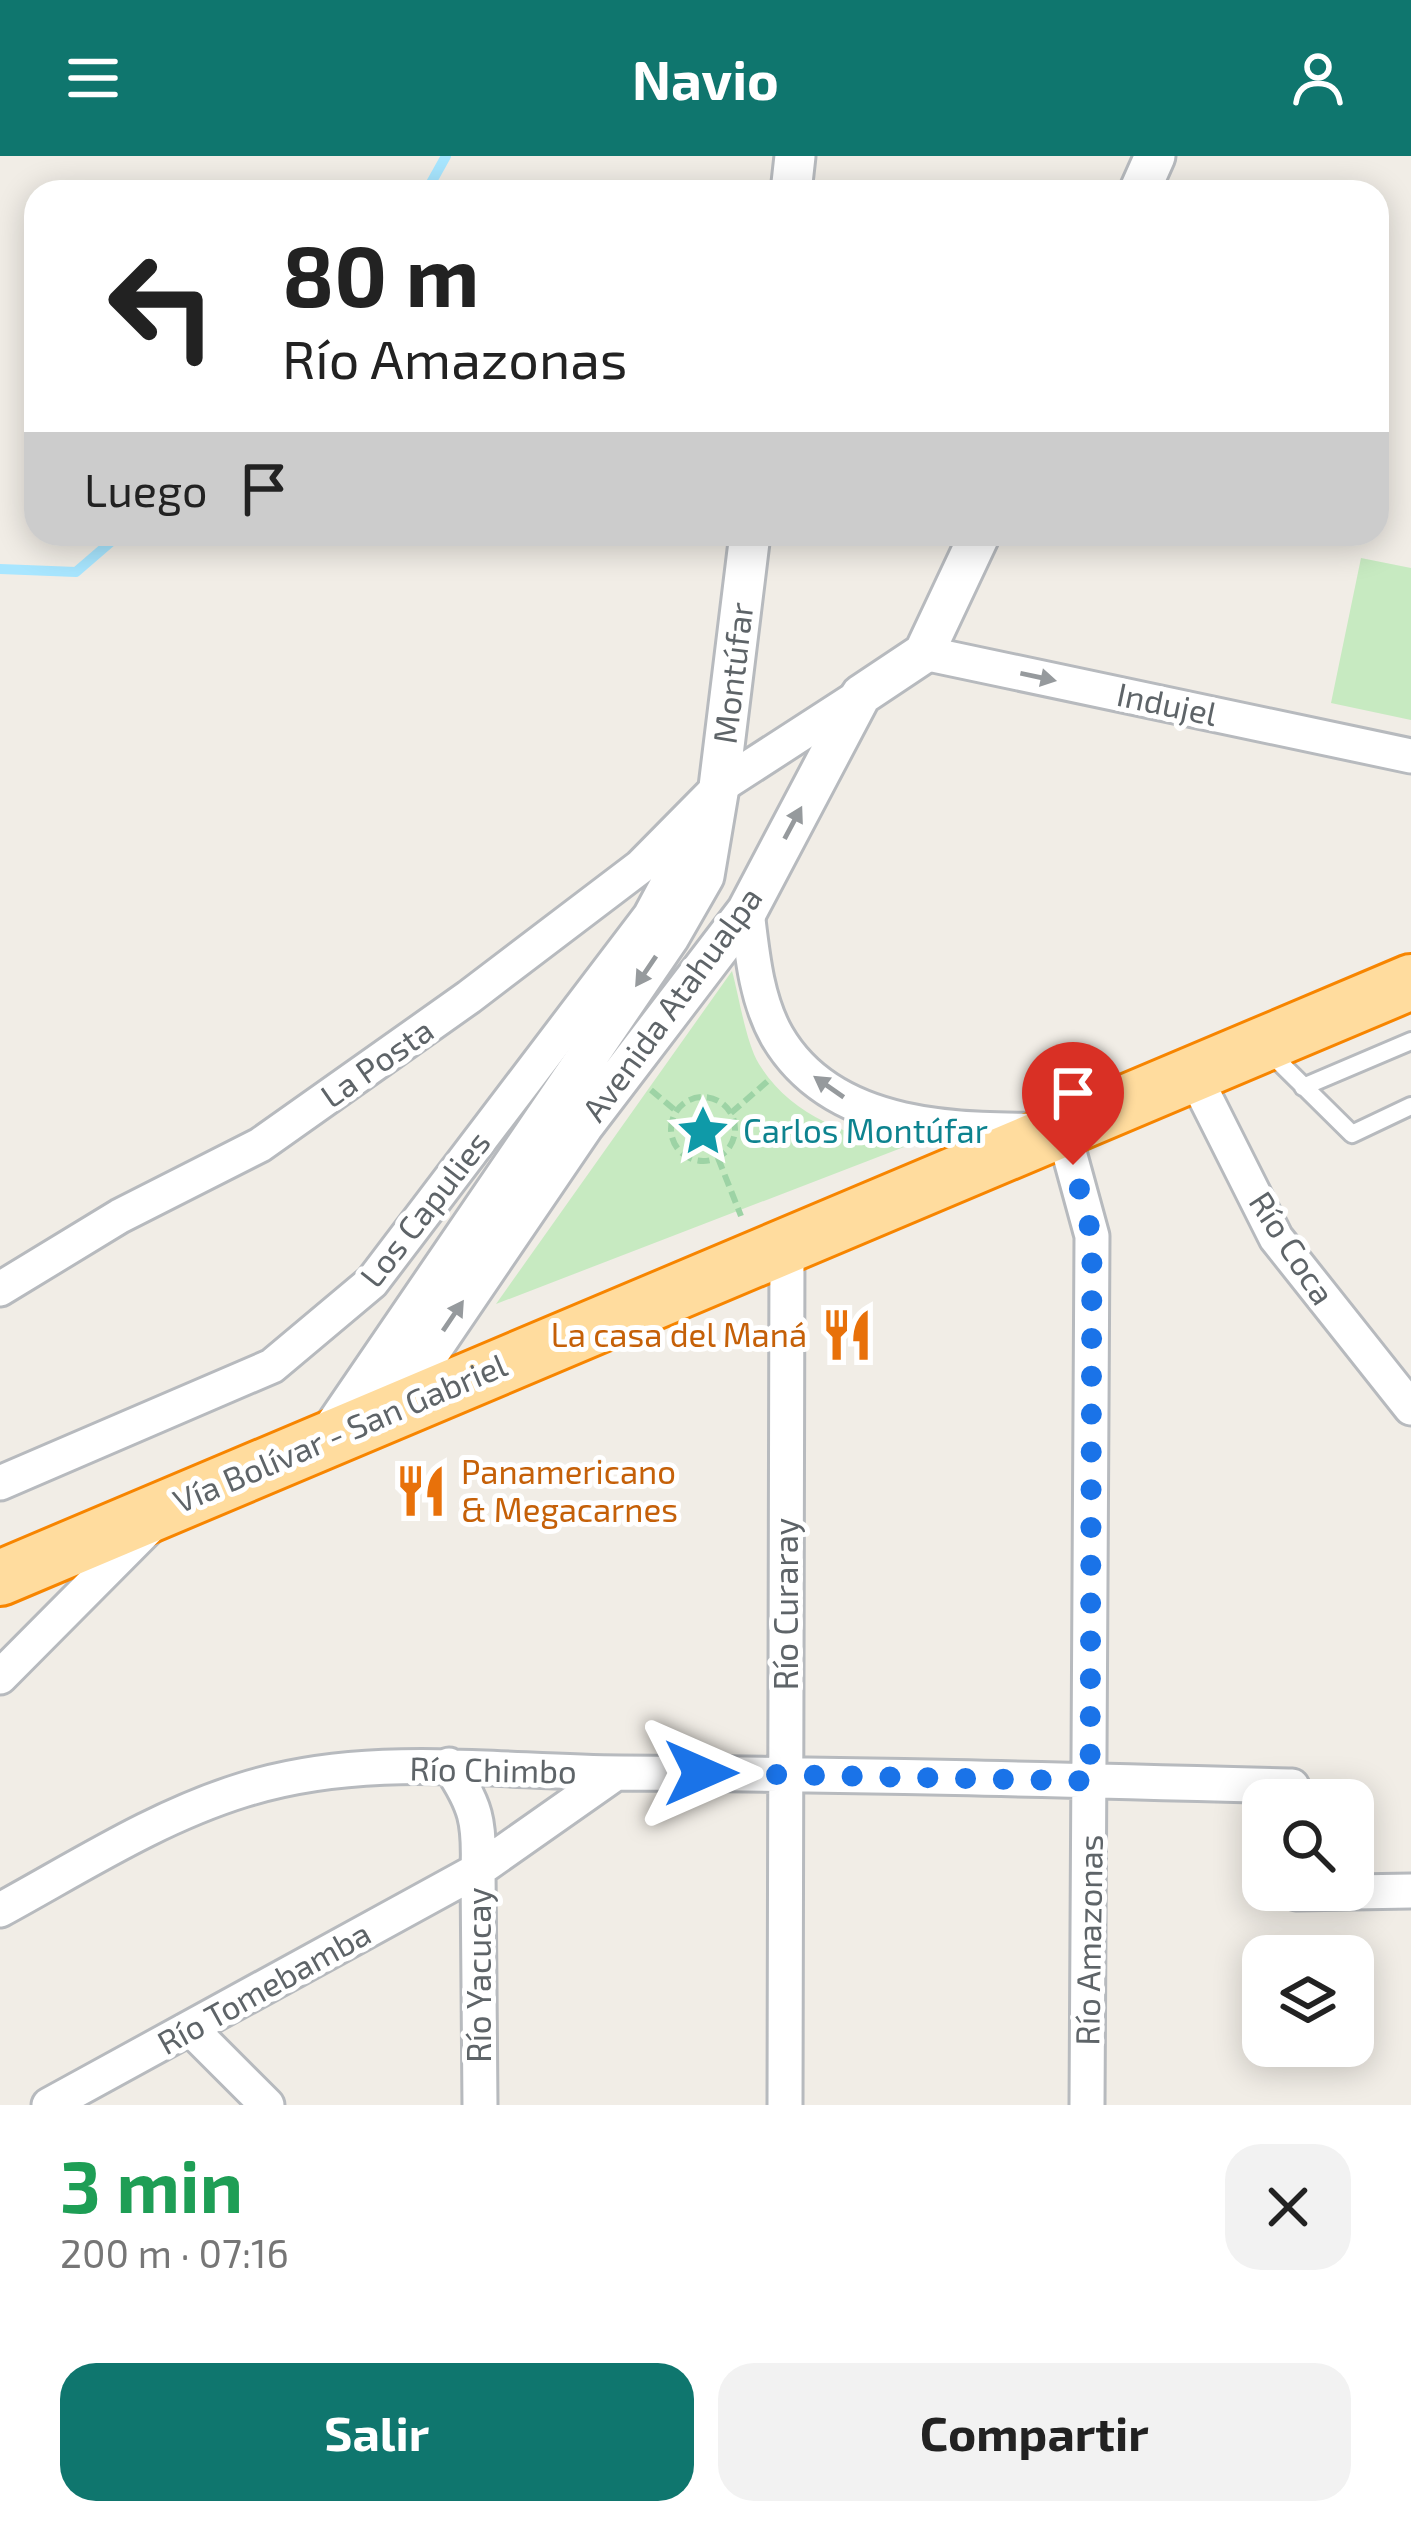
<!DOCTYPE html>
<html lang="es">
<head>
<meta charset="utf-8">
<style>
	body { margin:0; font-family:"Exo 2",sans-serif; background:#f2f2f2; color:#222; height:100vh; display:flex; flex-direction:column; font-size:45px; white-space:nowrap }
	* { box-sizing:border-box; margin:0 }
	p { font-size:39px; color:#767676 }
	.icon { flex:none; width:66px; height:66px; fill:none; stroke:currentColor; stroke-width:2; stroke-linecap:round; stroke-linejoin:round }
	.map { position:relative; height:1949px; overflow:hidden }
	.side { display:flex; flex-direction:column; background:#fff; flex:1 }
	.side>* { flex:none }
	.guide { position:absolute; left:24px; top:24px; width:1365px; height:366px; border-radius:36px; box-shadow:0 6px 30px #0003; background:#fff; color:#222; overflow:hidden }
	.buttons { position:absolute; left:1242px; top:1623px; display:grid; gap:24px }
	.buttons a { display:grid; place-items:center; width:132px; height:132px; border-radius:24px; background:#fff; box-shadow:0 6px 30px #0003; font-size:60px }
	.pin { position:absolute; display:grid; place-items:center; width:102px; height:102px; color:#fff; margin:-123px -51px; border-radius:50% 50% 50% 0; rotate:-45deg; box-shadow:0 0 12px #0007 }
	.pin .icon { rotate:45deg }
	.me { position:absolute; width:132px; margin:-66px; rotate:90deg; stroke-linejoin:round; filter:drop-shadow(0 0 9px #0008) }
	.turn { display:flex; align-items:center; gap:42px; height:252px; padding:0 60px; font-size:54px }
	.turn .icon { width:156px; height:156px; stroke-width:2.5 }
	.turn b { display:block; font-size:84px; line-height:102px }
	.then { display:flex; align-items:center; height:114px; padding:0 60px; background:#0003; gap:24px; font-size:45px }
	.round { display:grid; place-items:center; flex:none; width:126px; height:126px; border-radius:36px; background:#f2f2f2 }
	.headline { display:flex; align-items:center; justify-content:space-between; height:204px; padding:0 60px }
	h1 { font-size:72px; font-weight:700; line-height:90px; color:#1e9e55 }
	.cta { display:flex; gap:24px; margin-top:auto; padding:24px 60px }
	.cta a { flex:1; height:138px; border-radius:36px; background:#0f766e; color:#fff; font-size:48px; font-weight:700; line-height:138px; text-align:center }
	.cta a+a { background:#f2f2f2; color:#222 }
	header { display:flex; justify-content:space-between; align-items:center; height:156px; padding:0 60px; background:#0f766e; color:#fff; font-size:54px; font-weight:700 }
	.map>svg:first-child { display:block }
</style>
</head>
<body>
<header><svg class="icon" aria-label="menu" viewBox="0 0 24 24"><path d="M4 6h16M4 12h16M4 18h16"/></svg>Navio<svg class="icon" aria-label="person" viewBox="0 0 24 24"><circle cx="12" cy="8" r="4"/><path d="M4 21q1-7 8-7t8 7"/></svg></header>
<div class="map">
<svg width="1411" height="1949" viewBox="0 0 1411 1949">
	<rect width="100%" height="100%" fill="#f1ede6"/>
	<!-- green -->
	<path fill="#c7eac1" d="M 1361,402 L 1411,412 L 1411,564 L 1331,547 Z
		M 732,815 C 739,840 746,887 759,908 C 791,960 847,979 904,991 L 496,1148 Z"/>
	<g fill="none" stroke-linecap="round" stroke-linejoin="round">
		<!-- stream -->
		<path stroke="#a8e6ff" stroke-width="10" d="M 426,36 L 446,0
			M 0,413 L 76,416 L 120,378"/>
		<!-- service casing -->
		<g stroke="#b7babe" stroke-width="22">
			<path id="service" d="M 1267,894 L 1352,978 L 1411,950
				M 1303,931 L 1411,885"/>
		</g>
		<!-- minor casing -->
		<g stroke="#b7babe" stroke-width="39">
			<path id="minor" d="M 924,497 L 1411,600
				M 747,755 C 752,797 756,843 777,880 C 834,978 966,975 1063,974 L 1092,1080 L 1087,1949
				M 1194,919 L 1276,1082 L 1411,1252
				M 0,1133 L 120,1060 L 260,989 L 469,841 L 640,711 L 719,631 L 861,539
				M 0,1327 L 272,1210 L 372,1126 L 650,760 L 701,665
				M 0,1521 L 151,1369
				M 1296,1734 L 1296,1737 L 1411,1735
				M 0,1754 C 79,1711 156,1661 243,1634 C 366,1595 495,1616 621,1617 C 845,1618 1068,1624 1292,1630 L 1292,1644
				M 191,1873 L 267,1949
				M 49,1949 L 478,1714 C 480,1666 476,1649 449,1609
				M 480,1949 L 478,1714 L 616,1617
				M 785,1949 L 787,1091"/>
		</g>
		<!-- tertiary casing -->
		<g stroke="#b7babe" stroke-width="45">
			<path id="tertiary" d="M 791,36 L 795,0
				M 1139,36 L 1155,0
				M 388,1257 L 583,970 L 747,755 L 861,539 L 924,497 L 980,378
				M 327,1282 L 669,781 L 704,720 L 719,631 L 750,378"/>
		</g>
		<!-- trunk casing -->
		<g stroke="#f78500" stroke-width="60">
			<path id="trunk" d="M 0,1422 L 1411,826"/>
		</g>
		<!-- path -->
		<path stroke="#9dd3a5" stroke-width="6" stroke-dasharray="12 6" stroke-linecap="butt" d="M 651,934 L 676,955
			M671 973a32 32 0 1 1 64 0a32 32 0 1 1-64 0Z
			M 731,957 L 769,924
			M 718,1002 L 741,1060"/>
		<!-- service -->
		<use href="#service" stroke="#fff" stroke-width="16"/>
		<!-- minor -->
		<use href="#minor" stroke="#fff" stroke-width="33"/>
		<!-- tertiary -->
		<use href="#tertiary" stroke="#fff" stroke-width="39"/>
		<!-- trunk -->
		<use href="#trunk" stroke="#ffdc9e" stroke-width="54"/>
	</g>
	<!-- one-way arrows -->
	<defs><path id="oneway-solid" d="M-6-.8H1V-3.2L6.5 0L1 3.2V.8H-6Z" transform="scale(3)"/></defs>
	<g fill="#969a9d">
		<use href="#oneway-solid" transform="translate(1038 521) rotate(12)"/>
		<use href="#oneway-solid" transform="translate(793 667) rotate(-62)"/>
		<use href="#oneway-solid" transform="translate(646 815) rotate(124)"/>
		<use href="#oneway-solid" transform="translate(829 931) rotate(-145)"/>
		<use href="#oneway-solid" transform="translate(453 1160) rotate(-56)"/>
	</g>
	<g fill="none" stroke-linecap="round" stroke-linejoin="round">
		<!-- route -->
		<path stroke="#1a73e8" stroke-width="21" stroke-dasharray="0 37.8" d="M 701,1617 L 1090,1625 L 1092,1080 L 1073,1009"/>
	</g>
	<!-- icons -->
	<defs>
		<g id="sight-bare" transform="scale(4.14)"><path d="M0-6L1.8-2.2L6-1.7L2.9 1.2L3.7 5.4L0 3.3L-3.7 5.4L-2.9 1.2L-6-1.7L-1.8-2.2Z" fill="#0f9aa8" stroke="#fff" stroke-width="2.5" paint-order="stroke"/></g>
		<g id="restaurant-bare" transform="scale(4.14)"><path d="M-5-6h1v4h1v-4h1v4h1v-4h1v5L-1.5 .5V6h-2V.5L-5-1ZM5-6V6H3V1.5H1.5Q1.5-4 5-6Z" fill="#e8710a" stroke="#fff" stroke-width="2.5" paint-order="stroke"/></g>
	</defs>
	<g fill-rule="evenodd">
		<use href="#sight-bare" x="703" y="975"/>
		<use href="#restaurant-bare" x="847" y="1179"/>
		<use href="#restaurant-bare" x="421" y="1335"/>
	</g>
	<g text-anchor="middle" stroke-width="10" stroke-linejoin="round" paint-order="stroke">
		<!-- street labels -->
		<g font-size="33" fill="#5e6468" stroke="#fff">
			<text transform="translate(733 517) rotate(-83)" y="12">Montúfar</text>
			<text transform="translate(1167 548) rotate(12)" y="12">Indujel</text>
			<text transform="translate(672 848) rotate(-54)" y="12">Avenida Atahualpa</text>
			<text transform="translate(377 907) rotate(-35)" y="12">La Posta</text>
			<text transform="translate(425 1053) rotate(-52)" y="12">Los Capulies</text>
			<text transform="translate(1292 1092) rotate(57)" y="12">Río Coca</text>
			<text transform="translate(340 1277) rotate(-23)" y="12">Vía Bolívar - San Gabriel</text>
			<text transform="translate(786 1448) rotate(-90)" y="12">Río Curaray</text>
			<text transform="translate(493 1614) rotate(1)" y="12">Río Chimbo</text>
			<text transform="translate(1089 1784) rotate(-89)" y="12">Río Amazonas</text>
			<text transform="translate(479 1819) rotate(-90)" y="12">Río Yacucay</text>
			<text transform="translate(264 1832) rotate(-29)" y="12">Río Tomebamba</text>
		</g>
		<!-- culture labels -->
		<g font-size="33" fill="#0d838f" stroke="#fff" text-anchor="start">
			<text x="743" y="987">Carlos Montúfar</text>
		</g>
		<!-- food labels -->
		<g font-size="33" fill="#c56008" stroke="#fff" text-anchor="end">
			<text x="807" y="1191">La casa del Maná</text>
			<text x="461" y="1328" text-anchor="start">Panamericano<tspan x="461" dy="38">&amp; Megacarnes</tspan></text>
		</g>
	</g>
</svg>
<div class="buttons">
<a><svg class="icon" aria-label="search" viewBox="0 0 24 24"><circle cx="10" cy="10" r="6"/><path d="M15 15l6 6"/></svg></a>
<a><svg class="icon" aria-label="layers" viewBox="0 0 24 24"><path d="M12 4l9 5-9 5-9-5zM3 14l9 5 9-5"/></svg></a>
</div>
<div class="pin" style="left:1073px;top:1009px;background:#d93025"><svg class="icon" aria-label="arrive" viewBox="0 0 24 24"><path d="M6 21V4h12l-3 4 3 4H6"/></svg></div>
<svg class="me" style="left:701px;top:1617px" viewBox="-20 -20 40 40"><path d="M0-17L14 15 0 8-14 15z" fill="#1a73e8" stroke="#fff" stroke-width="4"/></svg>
<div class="guide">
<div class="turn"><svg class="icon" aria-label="left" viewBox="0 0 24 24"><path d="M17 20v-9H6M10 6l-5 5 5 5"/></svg><div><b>80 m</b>Río Amazonas</div></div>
<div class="then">Luego<svg class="icon" aria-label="arrive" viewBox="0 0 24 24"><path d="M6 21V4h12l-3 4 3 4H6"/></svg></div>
</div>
</div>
<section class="side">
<div class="headline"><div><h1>3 min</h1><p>200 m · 07:16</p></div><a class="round"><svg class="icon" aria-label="close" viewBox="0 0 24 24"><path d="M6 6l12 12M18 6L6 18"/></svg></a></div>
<div class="cta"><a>Salir</a><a>Compartir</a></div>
</section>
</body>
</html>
